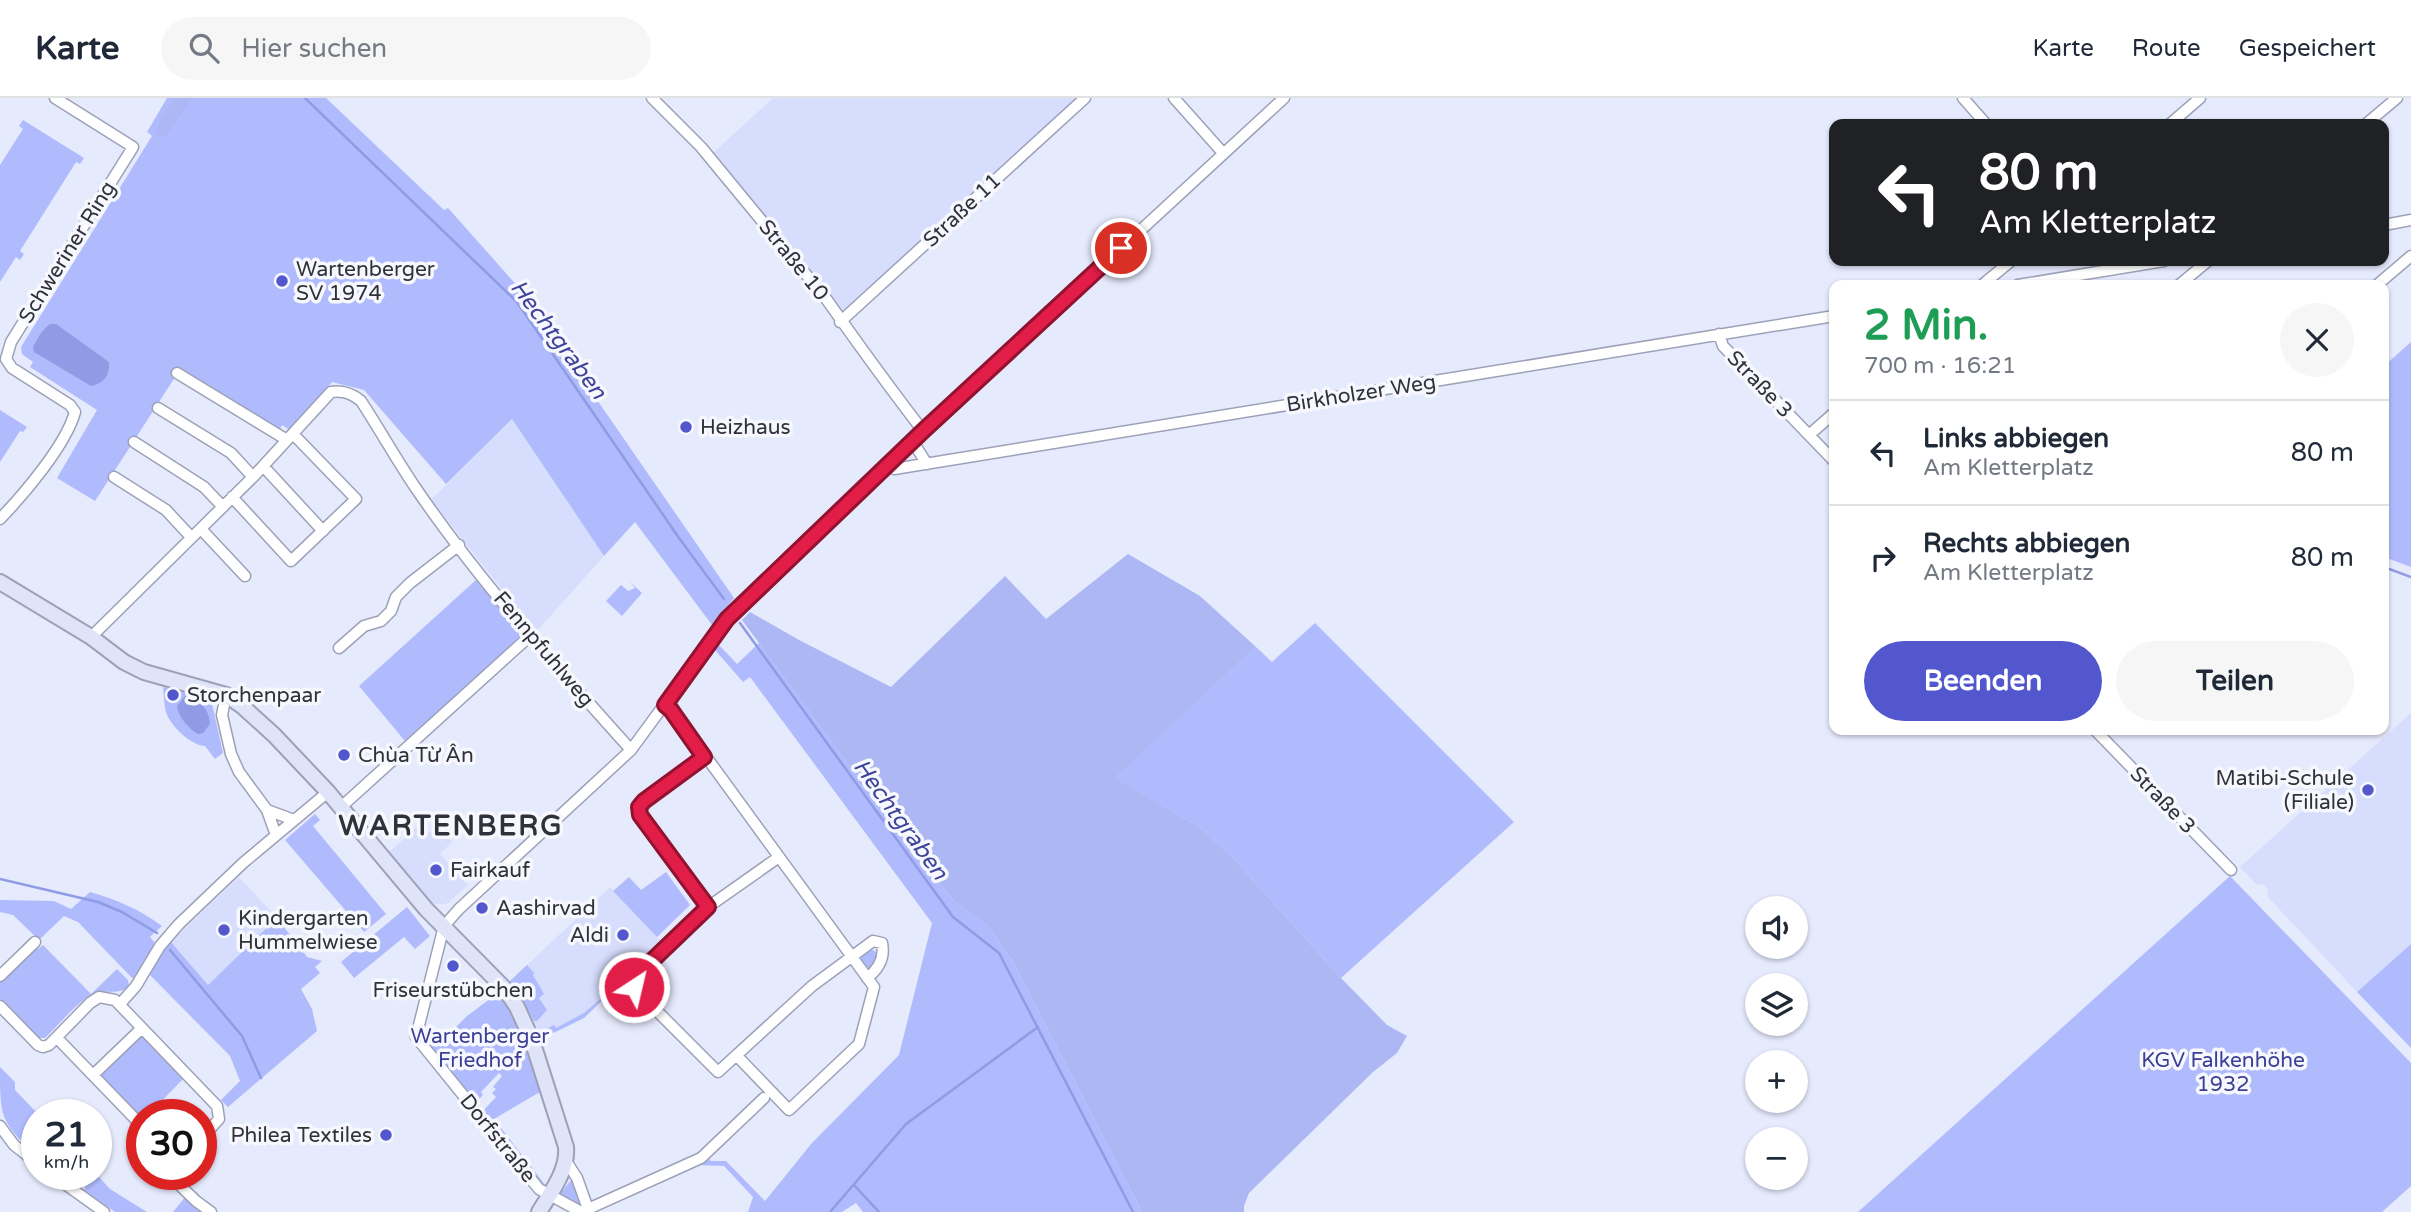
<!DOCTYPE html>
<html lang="de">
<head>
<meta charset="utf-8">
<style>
	body { margin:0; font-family:"Varela Round",sans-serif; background:#f6f6f7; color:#1f2937; height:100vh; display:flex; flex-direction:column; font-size:26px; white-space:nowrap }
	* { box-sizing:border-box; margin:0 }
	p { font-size:23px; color:#747a83 }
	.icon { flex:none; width:38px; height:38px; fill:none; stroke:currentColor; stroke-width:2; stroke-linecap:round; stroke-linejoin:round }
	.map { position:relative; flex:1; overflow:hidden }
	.drawer { position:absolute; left:1829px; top:182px; width:560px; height:455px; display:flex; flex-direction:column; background:#fff; border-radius:14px; box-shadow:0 2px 5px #0004 }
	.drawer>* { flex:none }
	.guide { position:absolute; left:1829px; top:21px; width:560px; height:147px; border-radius:14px; box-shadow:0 2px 5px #0004; background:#202124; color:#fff; overflow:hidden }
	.fabs { position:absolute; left:1745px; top:798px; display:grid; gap:14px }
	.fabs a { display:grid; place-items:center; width:63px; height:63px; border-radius:50%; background:#fff; box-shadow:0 2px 5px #0004; font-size:35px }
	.speed { position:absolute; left:21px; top:1001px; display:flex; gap:14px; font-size:35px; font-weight:700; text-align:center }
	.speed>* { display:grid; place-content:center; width:91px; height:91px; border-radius:50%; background:#fff; box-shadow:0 2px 5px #0004; line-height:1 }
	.speed small { font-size:18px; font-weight:400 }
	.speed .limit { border:10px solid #d22; background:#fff; color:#111 }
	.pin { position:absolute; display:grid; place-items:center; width:60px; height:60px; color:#fff; margin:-30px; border:4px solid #fff; border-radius:50%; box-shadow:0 2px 7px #0007 }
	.me { position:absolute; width:77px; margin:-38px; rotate:35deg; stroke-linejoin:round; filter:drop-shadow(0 0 5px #0008) }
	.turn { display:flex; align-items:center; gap:24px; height:147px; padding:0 35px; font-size:32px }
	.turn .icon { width:91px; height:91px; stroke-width:2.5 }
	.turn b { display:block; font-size:49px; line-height:60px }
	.round { display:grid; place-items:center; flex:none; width:74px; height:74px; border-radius:37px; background:#f6f6f7 }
	.overview { display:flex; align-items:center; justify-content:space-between; height:119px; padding:0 35px }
	h1 { font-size:42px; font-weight:700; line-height:52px; color:#1e9e55 }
	.cta { display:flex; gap:14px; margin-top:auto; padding:14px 35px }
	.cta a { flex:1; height:80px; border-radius:42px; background:#5357ce; color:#fff; font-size:28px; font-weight:700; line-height:80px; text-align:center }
	.cta a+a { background:#f6f6f7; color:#1f2937 }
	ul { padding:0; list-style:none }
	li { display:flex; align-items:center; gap:21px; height:105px; padding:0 35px; border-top:2px solid #e0e1e3 }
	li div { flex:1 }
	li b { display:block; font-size:26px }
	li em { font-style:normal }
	header { display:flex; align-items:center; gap:42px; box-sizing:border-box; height:98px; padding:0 35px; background:#fff; border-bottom:2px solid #e0e1e3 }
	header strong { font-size:33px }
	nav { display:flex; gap:38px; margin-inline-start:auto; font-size:24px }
	.search { width:490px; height:63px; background:#f6f6f7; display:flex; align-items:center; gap:18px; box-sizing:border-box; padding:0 24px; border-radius:38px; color:#747a83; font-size:26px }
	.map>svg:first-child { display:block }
</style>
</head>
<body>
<header>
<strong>Karte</strong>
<div class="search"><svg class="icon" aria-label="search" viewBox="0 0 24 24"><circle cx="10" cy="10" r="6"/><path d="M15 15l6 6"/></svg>Hier suchen</div>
<nav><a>Karte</a><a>Route</a><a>Gespeichert</a></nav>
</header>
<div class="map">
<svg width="2411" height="1114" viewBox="0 0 2411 1114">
	<rect width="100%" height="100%" fill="#e6eafd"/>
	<!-- built -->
	<path fill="#d7ddfd" d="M 773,0 L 1079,0 L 841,218 L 796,155 L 712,56 Z
		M 512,321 L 604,458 L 536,534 L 431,402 Z
		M 2411,615 L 2411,846 L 2357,894 L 2267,798 L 2268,792 L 2263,786 L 2257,787 L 2240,769 Z
		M 437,728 L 452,744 L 440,756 L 468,787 L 448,805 L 444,806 L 434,806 L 428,803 L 388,755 L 417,729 L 425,738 Z
		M 239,779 L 277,820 L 208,887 L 171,844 Z
		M 610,789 L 663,845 L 584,920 L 543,940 L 510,883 Z"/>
	<!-- green -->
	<path fill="#afbbfd" d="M 167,0 L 326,0 L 444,112 L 448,110 L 521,192 L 734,500 L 712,527 L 635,424 L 604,458 L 512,321 L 446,386 L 364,292 L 332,284 L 290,332 L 282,327 L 278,335 L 179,273 L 95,403 L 57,380 L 97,312 L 30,269 L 33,264 L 22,256 L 21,249 L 152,38 L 147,34 Z
		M 23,22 L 84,60 L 80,66 L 76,64 L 20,153 L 24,156 L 20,162 L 16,159 L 0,184 L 0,67 L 23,31 L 19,28 Z
		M 2411,244 L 2411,469 L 2384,459 L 2384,268 Z
		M 0,312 L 27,329 L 23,334 L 20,333 L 0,364 Z
		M 476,482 L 520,534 L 521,540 L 405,643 L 359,588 Z
		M 630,484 L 642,495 L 622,518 L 606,503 L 621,487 L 628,493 L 635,490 Z
		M 1315,525 L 1514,724 L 1341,880 L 1234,761 L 1201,730 L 1113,680 L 1256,549 L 1272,564 Z
		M 759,545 L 902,739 L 954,803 L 988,828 L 1012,862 L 1142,1114 L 863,1114 L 856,1105 L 842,1114 L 748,1114 L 753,1099 L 724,1068 L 697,1067 L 708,1060 L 711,1063 L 726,1063 L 765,1103 L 812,1045 L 899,957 L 932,825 L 750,579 L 743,584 L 715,552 L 719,547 L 737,566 Z
		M 163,589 L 211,601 L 223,655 L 215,661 L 205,648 C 191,647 173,630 167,617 C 164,609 164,597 163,589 Z
		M 315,716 L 320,722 L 313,728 L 386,816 L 364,834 L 285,742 Z
		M 666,774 L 690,807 L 657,839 L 613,793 L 629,779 L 641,792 Z
		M 2230,778 L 2411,965 L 2411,1088 L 2382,1114 L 1858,1114 Z
		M 90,794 C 115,801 141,812 162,828 L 150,839 L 155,845 L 137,880 L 132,880 L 78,824 L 64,818 L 39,842 L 13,817 L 0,814 L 0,802 L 54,803 L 71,811 Z
		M 407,809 L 430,838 L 415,851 L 404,839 L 354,880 L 341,864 Z
		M 277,820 L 307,859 L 322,863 L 315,869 L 320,875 L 301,891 L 312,911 L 317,933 L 228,1009 L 221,1002 L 240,983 L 230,958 L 150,877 L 163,851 L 171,844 L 208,887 Z
		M 2411,846 L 2411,950 L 2357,894 Z
		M 43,847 L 91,896 L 117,871 L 128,882 L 129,889 C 116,898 104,890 91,897 C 74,907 59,927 45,940 L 37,940 L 0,902 L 0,883 L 33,851 L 38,851 Z
		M 871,851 L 878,855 L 873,870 L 869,871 L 859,860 Z
		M 527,867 L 534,875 L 533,877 L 544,896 L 539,900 L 547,912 L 537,923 L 534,923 L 510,883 Z
		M 622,883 L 584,920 L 543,940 L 540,934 L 554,927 L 556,930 L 584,915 Z
		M 498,895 L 502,901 L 507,900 L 515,914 L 545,991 L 494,1021 L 546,1088 L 544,1091 L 482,1014 L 496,999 L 492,995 L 496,991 L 493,989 L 502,978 L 499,975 L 481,994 L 483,997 L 475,1005 L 423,941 L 421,934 L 423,929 L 427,930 L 436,949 L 467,918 Z
		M 141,936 L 184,980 L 148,1017 L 142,1017 L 142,1021 L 99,978 Z
		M 0,969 L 15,984 L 15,992 L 39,1017 L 37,1017 L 37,1057 C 0,1025 0,1018 0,969 Z
		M 74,1076 L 93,1076 L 97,1080 L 99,1079 L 110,1091 L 147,1114 L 115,1114 L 84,1092 L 87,1086 Z
		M 572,1081 L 582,1109 L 558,1098 Z
		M 186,1098 L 206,1114 L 173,1114 Z"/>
	<!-- forest -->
	<path fill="#acb7f4" d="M 175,0 L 192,0 L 167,37 L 157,40 C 154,25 168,12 175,0 Z
		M 1128,456 L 1200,498 L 1256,549 L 1114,680 L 1201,730 L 1234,761 L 1341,880 L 1387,927 L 1407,938 L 1397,955 L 1373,974 L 1249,1095 L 1244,1108 L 1244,1114 L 1142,1114 L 1012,862 L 988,828 L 954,803 L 902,739 L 742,522 L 750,514 L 799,542 L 891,589 L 1005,478 L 1046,521 Z"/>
	<!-- water -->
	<path fill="#909be5" d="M 51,226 L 56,226 L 109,264 C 110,277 105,285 91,288 L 34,254 L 33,249 C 38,241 42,230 51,226 Z
		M 185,598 C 200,602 209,610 210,626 L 203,635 L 198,636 C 189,631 178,618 177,608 Z"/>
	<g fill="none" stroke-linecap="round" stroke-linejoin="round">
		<!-- stream -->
		<path stroke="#909be5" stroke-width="2.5" d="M 305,0 L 517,204 L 679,440 L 724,501
			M 2384,469 L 2411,479
			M 740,525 L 953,819 L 999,855 L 1133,1114
			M 0,781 L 98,804 L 122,814 L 157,835
			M 170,852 L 242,938 L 261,980
			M 854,1087 L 879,1114
			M 830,1114 L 906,1026 L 1038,929"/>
		<!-- street casing -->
		<g stroke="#9da1b8" stroke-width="13">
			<path id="street" d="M 652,0 L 701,49 L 827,202 C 858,246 890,290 923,333
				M 1174,0 L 1223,55
				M 1963,0 L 1986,26
				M 2170,26 L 2200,0
				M 2366,26 L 2397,0
				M 2384,127 L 2411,122
				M 1982,187 L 2011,163
				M 2018,187 L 2164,163
				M 2179,187 L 2208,163
				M 2377,187 L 2411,158
				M 840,224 L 1085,0
				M 1719,236 L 1723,248 L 1834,363
				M 177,275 L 287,342
				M 158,310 L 231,355 L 253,379
				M 1809,337 L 1834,315
				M 134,344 L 204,389 L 223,409
				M 913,344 L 927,366
				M 889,367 L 894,371 L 1834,218
				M 263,368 L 323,433
				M 114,379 L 166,412 L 191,439
				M 232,399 L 291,463 L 356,401 L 293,336
				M 0,421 C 24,396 66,347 75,314 L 70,307 L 12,270 L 6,261 L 11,244 L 133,49 L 55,0
				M 201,431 L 245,478
				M 91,539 L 253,379 L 331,294 C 342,292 353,296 361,303 C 380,332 396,361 415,389 C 479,483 556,568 631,652
				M 339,550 L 364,528 L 381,523 L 391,513 L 396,499 L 410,485 L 459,447
				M 226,597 L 222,617 L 231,656 L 239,674 L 267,712 L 276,737
				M 665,607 L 672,612 L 874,889 L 859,946 L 789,1012 L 737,958
				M 2095,632 L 2231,772
				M 704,658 L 639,709 L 640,717 L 708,809
				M 340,710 L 531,537
				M 267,712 L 294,722
				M 779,759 L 708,809 L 635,879 L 632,884 L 633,889 L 718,974 L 812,888 L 873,843 L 882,845 C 885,860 879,871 867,880
				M 0,878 L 35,844
				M 120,906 L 136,888 L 160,848 L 179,826 L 243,765 L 328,694
				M 0,908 L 38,947 L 43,949 L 49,947 L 90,905 L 99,899 L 115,902 L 217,1008 L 219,1021 L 201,1041
				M 57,940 L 142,1028
				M 93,977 L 142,930
				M 0,1028 L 14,1047 L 37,1065
				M 566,1063 L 577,1080 L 589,1114
				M 51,1076 L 104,1114
				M 168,1076 L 196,1103 L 211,1114
				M 588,1111 L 701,1060 L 764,1000
				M 581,1114 L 539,1091 L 416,939 L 444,828 L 459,811 L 631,652 L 727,521 L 923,333 L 1284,0"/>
		</g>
		<!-- secondary casing -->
		<g stroke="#9da1b8" stroke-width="18">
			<path id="secondary" d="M 0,484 L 91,539 L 124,564 L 144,574 L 226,597 L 242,608 L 274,637 L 328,694 L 426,811 L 505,891 L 517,909 L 532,942 L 566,1049 C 568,1073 551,1094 539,1114"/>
		</g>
		<!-- street -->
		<use href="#street" stroke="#fff" stroke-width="10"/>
		<!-- secondary -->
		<use href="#secondary" stroke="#e0e4f9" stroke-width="14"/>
	</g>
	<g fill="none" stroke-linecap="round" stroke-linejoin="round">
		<!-- route casing -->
		<g stroke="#92132f" stroke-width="18">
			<path id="route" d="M 634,889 L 632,884 L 635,879 L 708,809 L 640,717 L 639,709 L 644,703 L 704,659 L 671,612 L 665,607 L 727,521 L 923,333 L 1121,150"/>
		</g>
		<!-- route -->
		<use href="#route" stroke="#e11d48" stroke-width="12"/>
	</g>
	<!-- markers -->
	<g fill="#5357ce" stroke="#f7f8fd" stroke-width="2.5">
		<circle cx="282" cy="183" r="7"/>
		<circle cx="686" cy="329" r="7"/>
		<circle cx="173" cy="597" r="7"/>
		<circle cx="344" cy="657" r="7"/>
		<circle cx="2368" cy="692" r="7"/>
		<circle cx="436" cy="772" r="7"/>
		<circle cx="482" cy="810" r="7"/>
		<circle cx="224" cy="832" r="7"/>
		<circle cx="623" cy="837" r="7"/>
		<circle cx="453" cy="868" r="7"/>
		<circle cx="386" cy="1037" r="7"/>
	</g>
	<g text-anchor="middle" stroke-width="7" stroke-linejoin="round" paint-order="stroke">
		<!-- street labels -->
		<g font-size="21" fill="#30323b" stroke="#f7f8fd">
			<text transform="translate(962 112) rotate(-43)" y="7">Straße 11</text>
			<text transform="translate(67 154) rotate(-58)" y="7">Schweriner Ring</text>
			<text transform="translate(794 162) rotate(51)" y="7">Straße 10</text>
			<text transform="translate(1760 286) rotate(46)" y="7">Straße 3</text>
			<text transform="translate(1361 295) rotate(-9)" y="7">Birkholzer Weg</text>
			<text transform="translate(544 551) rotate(50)" y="7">Fennpfuhlweg</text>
			<text transform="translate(2163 702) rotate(46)" y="7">Straße 3</text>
			<text transform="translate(498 1040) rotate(51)" y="7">Dorfstraße</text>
		</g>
		<!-- poi labels -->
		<g font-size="21" fill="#30323b" stroke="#f7f8fd" text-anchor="start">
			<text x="296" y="178">Wartenberger<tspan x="296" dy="24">SV 1974</tspan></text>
			<text x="700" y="336">Heizhaus</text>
			<text x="187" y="604">Storchenpaar</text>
			<text x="358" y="664">Chùa Từ Ân</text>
			<text x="2354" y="687" text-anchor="end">Matibi-Schule<tspan x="2354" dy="24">(Filiale)</tspan></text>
			<text x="450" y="779">Fairkauf</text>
			<text x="496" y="817">Aashirvad</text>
			<text x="238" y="827">Kindergarten<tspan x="238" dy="24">Hummelwiese</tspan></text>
			<text x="609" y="844" text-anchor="end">Aldi</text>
			<text x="453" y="899" text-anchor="middle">Friseurstübchen</text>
			<text x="372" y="1044" text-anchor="end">Philea Textiles</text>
		</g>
		<!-- park labels -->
		<g font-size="21" fill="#3b3f95" stroke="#f7f8fd">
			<text x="480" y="945">Wartenberger<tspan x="480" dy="24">Friedhof</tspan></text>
			<text x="2223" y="969">KGV Falkenhöhe<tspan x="2223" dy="24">1932</tspan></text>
		</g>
		<!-- water labels -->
		<g font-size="23" font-style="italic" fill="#3f449b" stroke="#f7f8fd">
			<text transform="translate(559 241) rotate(53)" y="8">Hechtgraben</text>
			<text transform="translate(901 721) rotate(54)" y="8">Hechtgraben</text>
		</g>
		<!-- district labels -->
		<g font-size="28" font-weight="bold" letter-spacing="2" fill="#30323b" stroke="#f7f8fd">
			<text x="451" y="737">WARTENBERG</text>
		</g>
	</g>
</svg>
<div class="fabs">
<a><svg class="icon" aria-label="sound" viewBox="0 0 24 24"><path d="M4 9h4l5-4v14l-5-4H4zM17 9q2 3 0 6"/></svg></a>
<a><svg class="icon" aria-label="layers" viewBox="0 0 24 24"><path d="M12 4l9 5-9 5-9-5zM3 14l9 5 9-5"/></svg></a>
<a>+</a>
<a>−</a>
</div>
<div class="speed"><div>21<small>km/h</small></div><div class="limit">30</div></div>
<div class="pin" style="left:1121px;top:150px;background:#d93025"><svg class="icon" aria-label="arrive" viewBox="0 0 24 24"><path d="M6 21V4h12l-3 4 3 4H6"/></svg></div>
<svg class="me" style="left:634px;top:889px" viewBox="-20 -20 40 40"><circle r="17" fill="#e11d48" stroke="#fff" stroke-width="3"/><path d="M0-11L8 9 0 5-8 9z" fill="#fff"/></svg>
<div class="guide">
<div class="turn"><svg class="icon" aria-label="left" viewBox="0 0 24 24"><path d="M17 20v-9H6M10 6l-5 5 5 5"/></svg><div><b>80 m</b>Am Kletterplatz</div></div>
</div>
<section class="drawer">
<div class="overview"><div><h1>2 Min.</h1><p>700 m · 16:21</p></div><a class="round"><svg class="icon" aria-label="close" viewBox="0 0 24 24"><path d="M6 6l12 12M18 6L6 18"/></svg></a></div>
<ul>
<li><svg class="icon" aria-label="left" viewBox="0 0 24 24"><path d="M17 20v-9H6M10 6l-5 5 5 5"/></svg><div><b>Links abbiegen</b><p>Am Kletterplatz</p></div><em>80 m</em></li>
<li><svg class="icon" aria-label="right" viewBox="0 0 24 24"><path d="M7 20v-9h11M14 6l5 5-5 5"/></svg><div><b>Rechts abbiegen</b><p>Am Kletterplatz</p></div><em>80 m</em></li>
</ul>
<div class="cta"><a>Beenden</a><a>Teilen</a></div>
</section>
</div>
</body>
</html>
